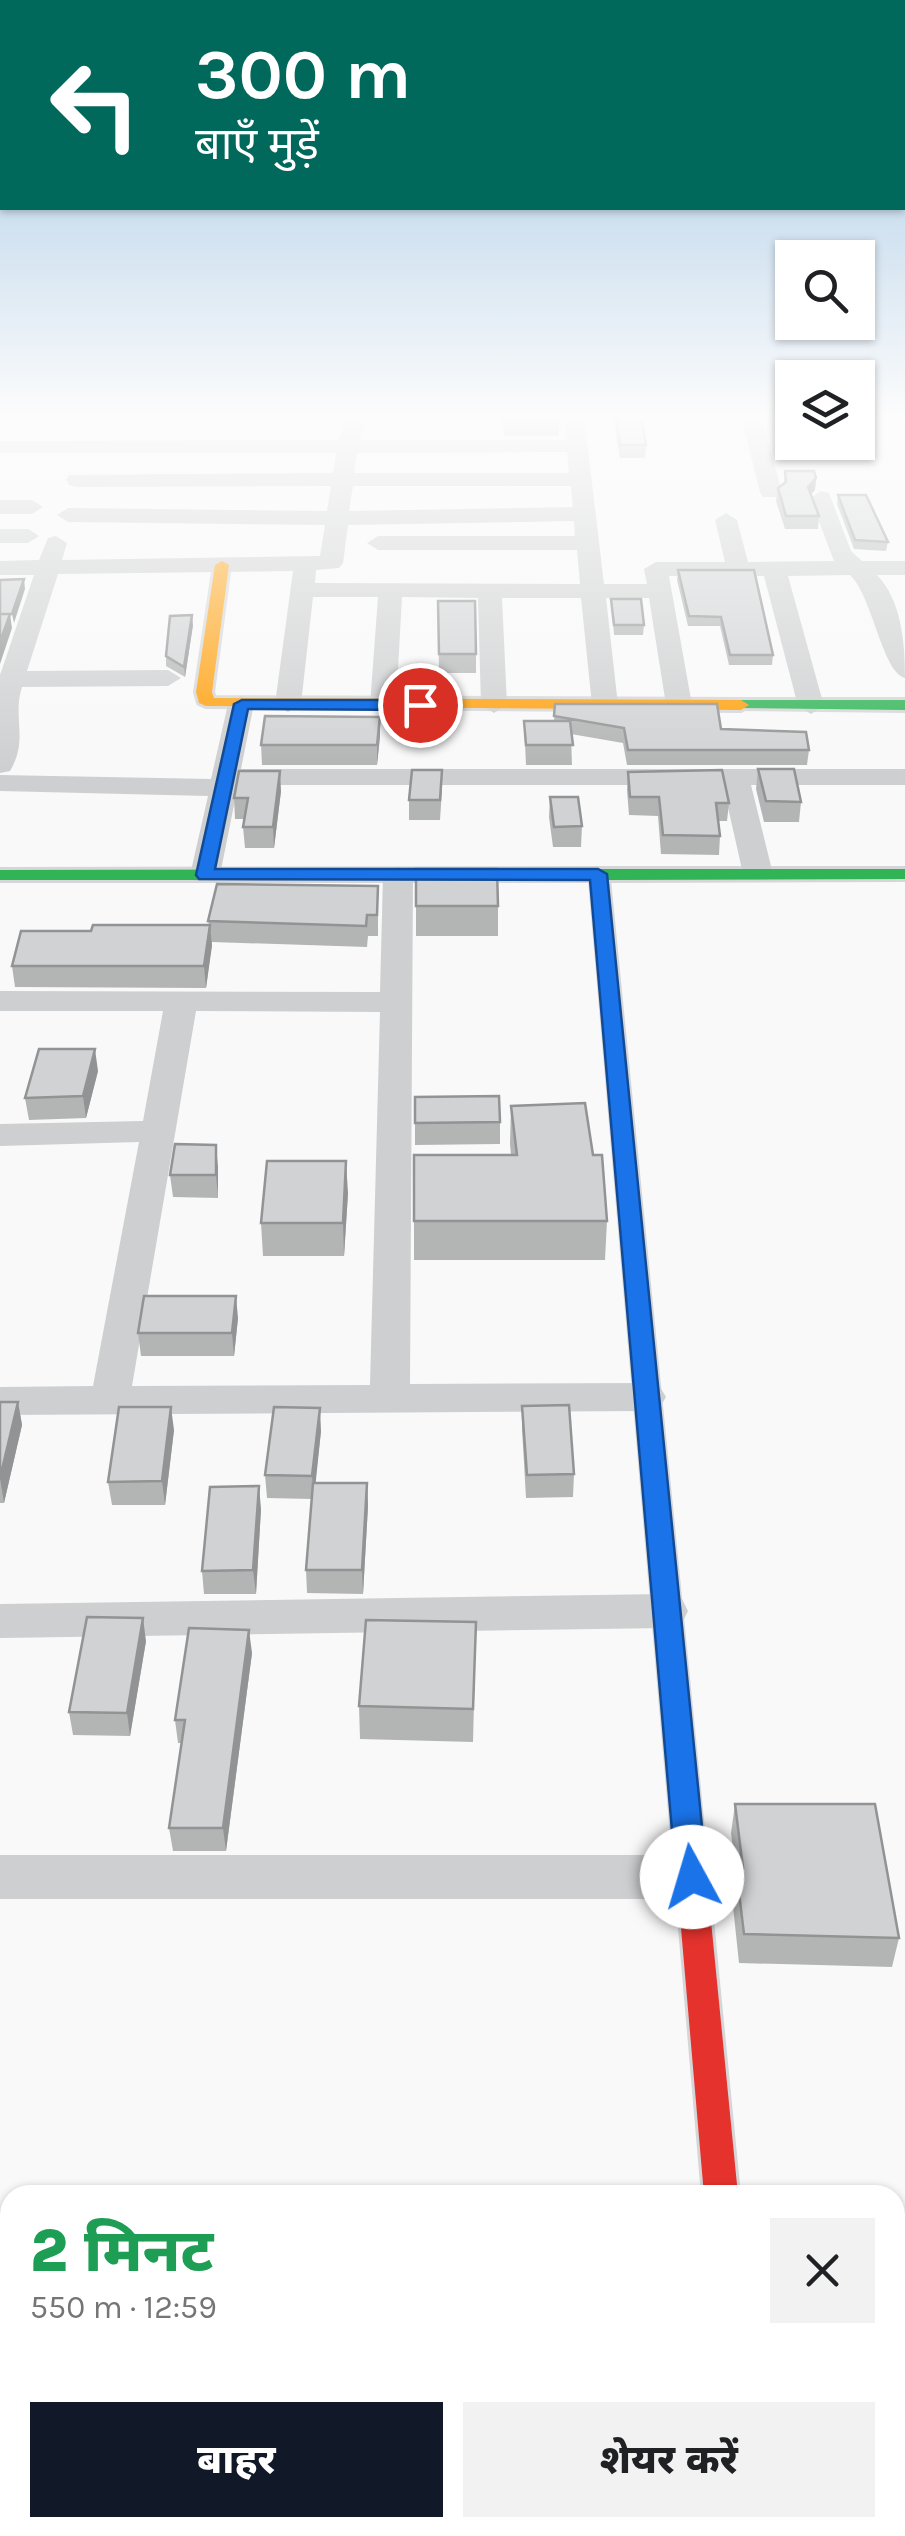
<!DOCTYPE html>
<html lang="hi">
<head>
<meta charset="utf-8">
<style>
	body { margin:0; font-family:Karla,"Noto Sans Devanagari",sans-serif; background:#f2f2f2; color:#202124; height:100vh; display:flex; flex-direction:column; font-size:38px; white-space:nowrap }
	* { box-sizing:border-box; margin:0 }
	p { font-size:32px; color:#757577 }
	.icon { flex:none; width:55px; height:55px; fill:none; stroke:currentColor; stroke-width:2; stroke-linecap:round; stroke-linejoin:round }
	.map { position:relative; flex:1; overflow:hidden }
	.panel { position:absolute; left:0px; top:2185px; width:905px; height:352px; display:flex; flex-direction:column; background:#fff; border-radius:30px 30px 0 0; box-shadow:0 2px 8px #0004 }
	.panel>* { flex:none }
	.top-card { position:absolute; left:0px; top:0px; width:905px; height:210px; box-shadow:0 2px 8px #0004; background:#00695c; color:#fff; overflow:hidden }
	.controls { position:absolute; left:775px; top:240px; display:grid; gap:20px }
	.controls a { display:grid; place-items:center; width:100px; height:100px; border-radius:0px; background:#fff; box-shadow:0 2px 8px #0004; font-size:50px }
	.pin { position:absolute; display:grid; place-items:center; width:85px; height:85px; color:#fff; margin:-42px; border:5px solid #fff; border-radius:50%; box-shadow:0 2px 10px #0007 }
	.me { position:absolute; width:110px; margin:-55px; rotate:354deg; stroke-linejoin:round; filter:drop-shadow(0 0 8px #0008) }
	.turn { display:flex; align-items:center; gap:35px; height:210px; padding:0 30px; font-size:45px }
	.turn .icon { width:130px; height:130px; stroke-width:2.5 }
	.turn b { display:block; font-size:70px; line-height:85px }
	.round { display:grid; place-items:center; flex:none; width:105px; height:105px; border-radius:0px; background:#f2f2f2 }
	.summary { display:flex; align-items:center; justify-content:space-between; height:170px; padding:0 30px }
	h1 { font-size:60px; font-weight:800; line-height:75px; color:#1e9e55 }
	.action { display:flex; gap:20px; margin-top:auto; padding:20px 30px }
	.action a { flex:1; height:115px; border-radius:0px; background:#111827; color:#fff; font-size:40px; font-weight:800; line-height:115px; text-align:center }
	.action a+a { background:#f2f2f2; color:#202124 }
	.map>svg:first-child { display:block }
</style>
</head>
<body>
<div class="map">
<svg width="905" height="2536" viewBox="0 0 905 2536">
	<rect width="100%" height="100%" fill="#f9f9f9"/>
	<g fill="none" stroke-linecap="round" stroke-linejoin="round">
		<!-- fast casing -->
		<g stroke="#d5d6d7" stroke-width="6">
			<path id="fast" d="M 741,700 L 905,700 L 905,710 L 735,708 L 735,702 Z
				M 598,869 L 905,869 L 905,879 L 608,880 L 706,1870 L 702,1879 L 691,1883 L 680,1879 L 676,1870 L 591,880 L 0,880 L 0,870 Z"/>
		</g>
		<!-- slow casing -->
		<g stroke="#d5d6d7" stroke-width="6">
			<path id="slow" d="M 222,561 L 229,565 L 212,692 L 214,698 L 741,700 L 749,705 L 741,710 L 206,706 L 199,703 L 196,692 L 215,565 Z"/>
		</g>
		<!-- jam casing -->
		<g stroke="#d5d6d7" stroke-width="6">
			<path id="jam" d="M 691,1857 L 702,1861 L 706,1870 L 738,2195 L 704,2195 L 676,1870 L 680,1861 Z"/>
		</g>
		<!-- street -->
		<path fill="#cecfd0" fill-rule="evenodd" d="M 347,416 L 367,416 L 360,440 L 566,440 L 564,416 L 584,416 L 604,584 L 647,584 L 644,569 L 656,562 L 725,562 L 715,520 L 726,513 L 737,520 L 748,562 L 834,561 L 810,498 L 821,491 L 829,493 L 851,551 L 862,561 L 905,561 L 905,575 L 877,575 C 902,601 905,644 905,678 C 882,672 873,597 850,575 L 788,576 L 824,706 L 811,714 L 798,706 L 764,576 L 669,576 L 692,705 L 688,711 L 670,711 L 666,705 L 649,598 L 606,598 L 618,705 L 605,713 L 592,705 L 581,598 L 502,598 L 507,705 L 494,713 L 481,705 L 478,598 L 402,597 L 396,705 L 383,713 L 370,705 L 378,597 L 313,597 L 301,704 L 288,712 L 275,704 L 293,571 L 58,574 L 27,671 L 168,670 L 181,678 L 168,686 L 22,687 C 12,718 29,739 10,771 L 0,773 L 0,675 L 34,575 L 0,575 L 0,561 L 39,560 L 48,538 L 56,536 L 67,543 L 62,560 L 320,556 L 325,525 L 68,522 L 57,515 L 68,508 L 327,511 L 331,486 L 77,487 L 69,485 L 66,480 L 69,475 L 333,473 L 336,453 L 0,453 L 0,441 L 339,440 ZM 567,452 L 569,473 L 354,473 L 357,453 ZM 353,486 L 571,486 L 573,507 L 349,511 ZM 574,521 L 575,536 L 378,536 L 367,543 L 378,550 L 577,550 L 580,584 L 315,583 L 316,570 L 339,568 L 343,563 L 348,525 Z
			M 741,416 L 761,416 L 782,492 L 779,497 L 763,497 L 760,492 Z
			M 0,500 L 32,500 L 43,507 L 32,514 L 0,514 Z
			M 0,529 L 28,529 L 39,536 L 28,543 L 0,543 Z
			M 241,696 L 254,704 L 241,769 L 905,769 L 905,785 L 751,785 L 773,874 L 768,880 L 748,880 L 743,874 L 723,785 L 238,785 L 220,875 L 215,881 L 195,881 L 190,875 L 208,796 L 0,791 L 0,775 L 211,779 L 228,704 Z
			M 398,867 L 408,870 L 413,876 L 410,1384 L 646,1383 L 660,1387 L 666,1397 L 660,1407 L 646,1411 L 0,1415 L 0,1387 L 93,1386 L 139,1142 L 0,1146 L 0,1124 L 143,1121 L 163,1011 L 0,1011 L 0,991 L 380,992 L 383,876 L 388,870 ZM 196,1011 L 380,1012 L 370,1385 L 132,1386 Z
			M 666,1594 L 682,1599 L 688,1611 L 682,1623 L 666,1628 L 0,1638 L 0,1604 Z
			M 0,1855 L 691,1855 L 709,1862 L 716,1877 L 709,1892 L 691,1899 L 0,1899 Z
			M 721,2528 L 783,2528 L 784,2536 L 722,2536 Z"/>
		<!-- fast -->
		<use href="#fast" fill="#30b455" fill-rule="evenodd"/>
		<!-- slow -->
		<use href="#slow" fill="#ff9f0a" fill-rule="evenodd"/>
		<!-- jam -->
		<use href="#jam" fill="#e5322d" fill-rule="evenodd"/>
	</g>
	<!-- wall -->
	<path fill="#b3b5b5" d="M 502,416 L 559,416 L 559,436 L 504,436 Z
		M 613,416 L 641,416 L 646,445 L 645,458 L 620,458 Z
		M 785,471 L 816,478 L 815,490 L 811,495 L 819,516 L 818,529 L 785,529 L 776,501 L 778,488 L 784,484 Z
		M 838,495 L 888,542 L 886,551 L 854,549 L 837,504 Z
		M 678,570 L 773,655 L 772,665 L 729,665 L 720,626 L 688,626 L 677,580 Z
		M 611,599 L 644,625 L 643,635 L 614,635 Z
		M 438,601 L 476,654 L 476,673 L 439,673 Z
		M 193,625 L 185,677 L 166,666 L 166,656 Z
		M 555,704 L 721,729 L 809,750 L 807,765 L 627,765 L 623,743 L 571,734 L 572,765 L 526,765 L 524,721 L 554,721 Z
		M 380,717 L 380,736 L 377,765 L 262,765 L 261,745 Z
		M 758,769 L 801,802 L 799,822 L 764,822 L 756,789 Z
		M 628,772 L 729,803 L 727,821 L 718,821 L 720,836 L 719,855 L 661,854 L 658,816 L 629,815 L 627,790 Z
		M 442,790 L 440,820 L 409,820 L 409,800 Z
		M 281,791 L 274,848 L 245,848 L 243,827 L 245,819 L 235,819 L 234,798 Z
		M 550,797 L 582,826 L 581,847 L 553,847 L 549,817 Z
		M 416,869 L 498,906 L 498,936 L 416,936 Z
		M 378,907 L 378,936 L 368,936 L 367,947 L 212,942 L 206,988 L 15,987 L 12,966 L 91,931 L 209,925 L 208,921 Z
		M 98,1071 L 86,1118 L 29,1120 L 25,1098 Z
		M 415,1097 L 500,1122 L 500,1144 L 415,1145 Z
		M 511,1106 L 593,1155 L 607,1221 L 605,1260 L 414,1260 L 414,1221 L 511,1155 L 510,1144 Z
		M 216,1145 L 218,1198 L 173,1197 L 170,1175 Z
		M 348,1193 L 344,1256 L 263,1256 L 261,1223 Z
		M 238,1318 L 234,1356 L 141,1356 L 138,1333 Z
		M 0,1402 L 18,1402 L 22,1425 L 4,1503 L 0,1503 Z
		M 522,1406 L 574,1474 L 573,1497 L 526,1498 L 522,1429 Z
		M 174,1430 L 165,1505 L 112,1505 L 108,1482 Z
		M 321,1431 L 315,1483 L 367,1483 L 368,1506 L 363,1594 L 307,1593 L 306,1570 L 312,1499 L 267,1498 L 265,1475 Z
		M 261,1509 L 256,1594 L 204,1594 L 202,1571 Z
		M 476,1622 L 473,1742 L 360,1739 L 359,1706 Z
		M 146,1641 L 130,1736 L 73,1735 L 69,1712 Z
		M 252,1653 L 226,1851 L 173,1851 L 169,1828 L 182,1743 L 178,1743 L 175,1720 Z
		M 735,1804 L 899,1938 L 892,1967 L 739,1963 L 732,1897 L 736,1874 L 731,1833 Z"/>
	<!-- shaded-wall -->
	<path fill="#929394" d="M 816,478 L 815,490 L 806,499 L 808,487 Z
		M 24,579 L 25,589 L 14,623 L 12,614 Z
		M 10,614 L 12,628 L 0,664 L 0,642 Z
		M 192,615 L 193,625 L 185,677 L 184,667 Z
		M 380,717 L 380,736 L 377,765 L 377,745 Z
		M 280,771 L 281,791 L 274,848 L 273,827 Z
		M 210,925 L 212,946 L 206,988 L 204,966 Z
		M 95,1049 L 98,1071 L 86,1118 L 83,1096 Z
		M 216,1145 L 218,1167 L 218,1198 L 216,1175 Z
		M 346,1161 L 348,1193 L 344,1256 L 343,1223 Z
		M 236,1296 L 238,1318 L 234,1356 L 232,1333 Z
		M 18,1402 L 22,1425 L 4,1503 L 0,1478 Z
		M 171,1407 L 174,1430 L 165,1505 L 162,1481 Z
		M 320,1408 L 321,1431 L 314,1499 L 312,1476 Z
		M 367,1483 L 368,1506 L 363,1594 L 362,1570 Z
		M 259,1486 L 261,1509 L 256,1594 L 253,1570 Z
		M 143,1618 L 146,1641 L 130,1736 L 127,1713 Z
		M 249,1630 L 252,1653 L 226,1851 L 223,1828 Z"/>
	<!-- building -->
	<path fill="#d0d2d3" stroke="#929394" stroke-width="2.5" d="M 504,416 L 559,416 L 560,423 L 505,423 Z
		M 616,416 L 641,416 L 646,445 L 620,445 Z
		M 785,471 L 814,471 L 816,478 L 808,487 L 819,516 L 786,516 L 778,488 L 786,482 Z
		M 838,495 L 866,495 L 888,542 L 855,540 Z
		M 678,570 L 754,570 L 773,655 L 730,655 L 721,617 L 689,616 Z
		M 24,579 L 12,614 L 0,614 L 0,580 Z
		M 611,599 L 641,599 L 644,625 L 614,625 Z
		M 438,601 L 475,601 L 476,654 L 439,654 Z
		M 0,614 L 10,614 L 0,642 Z
		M 192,615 L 184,667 L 166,656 L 170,616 Z
		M 555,704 L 717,704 L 721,729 L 806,732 L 809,750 L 628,750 L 624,728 L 554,716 Z
		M 265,716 L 380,717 L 377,745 L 261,745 Z
		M 524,721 L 570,721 L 573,745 L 526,745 Z
		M 758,769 L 794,769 L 801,802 L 766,801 Z
		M 412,770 L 442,770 L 440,800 L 409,800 Z
		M 722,770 L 729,803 L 716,803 L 720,836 L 663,835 L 659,797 L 630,797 L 628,772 Z
		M 239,771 L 280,771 L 273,827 L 243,827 L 248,798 L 234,798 Z
		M 550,797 L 578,797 L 582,826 L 554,827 Z
		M 416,869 L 497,869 L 498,906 L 416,906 Z
		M 217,884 L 378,886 L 377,915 L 367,915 L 366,926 L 208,921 Z
		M 93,925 L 210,925 L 204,966 L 12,966 L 21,931 L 91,931 Z
		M 39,1049 L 95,1049 L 83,1096 L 25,1098 Z
		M 499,1096 L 500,1122 L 415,1123 L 415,1097 Z
		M 585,1103 L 593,1155 L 602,1155 L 607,1221 L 414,1221 L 414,1155 L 517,1155 L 511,1106 Z
		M 175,1144 L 216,1145 L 216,1175 L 170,1175 Z
		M 267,1161 L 346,1161 L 343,1223 L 261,1223 Z
		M 144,1296 L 236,1296 L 232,1333 L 138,1333 Z
		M 0,1402 L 18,1402 L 0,1478 Z
		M 569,1405 L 574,1474 L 527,1475 L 522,1406 Z
		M 119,1407 L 171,1407 L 162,1481 L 108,1482 Z
		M 274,1407 L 320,1408 L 312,1476 L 265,1475 Z
		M 313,1483 L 367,1483 L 362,1570 L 306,1570 Z
		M 259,1486 L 253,1570 L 202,1571 L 210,1487 Z
		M 87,1617 L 143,1618 L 127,1713 L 69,1712 Z
		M 366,1620 L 476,1622 L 473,1709 L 359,1706 Z
		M 189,1628 L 249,1630 L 223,1828 L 169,1828 L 185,1720 L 175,1720 Z
		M 735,1804 L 875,1804 L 899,1938 L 744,1934 L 736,1868 L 743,1868 Z"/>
	<!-- sky -->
	<linearGradient id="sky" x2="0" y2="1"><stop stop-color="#9dc2e2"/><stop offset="0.54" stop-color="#fcfcfc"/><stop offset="1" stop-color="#fcfcfc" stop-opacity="0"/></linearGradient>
	<rect width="905" height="771" fill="url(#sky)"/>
	<!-- route -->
	<path fill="#1a73e8" stroke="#114b97" stroke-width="2.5" d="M 242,700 L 420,700 L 428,705 L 420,710 L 248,709 L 215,869 L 598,869 L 607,874 L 707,1877 L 702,1887 L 692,1890 L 681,1887 L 676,1877 L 590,880 L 199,879 L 196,875 L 234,704 Z"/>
</svg>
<div class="controls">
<a><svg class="icon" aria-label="search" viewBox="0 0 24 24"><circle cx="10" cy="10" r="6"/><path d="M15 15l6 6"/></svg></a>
<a><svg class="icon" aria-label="layers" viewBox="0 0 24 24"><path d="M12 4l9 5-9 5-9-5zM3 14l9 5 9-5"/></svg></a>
</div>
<div class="pin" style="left:420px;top:705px;background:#d93025"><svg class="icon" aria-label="arrive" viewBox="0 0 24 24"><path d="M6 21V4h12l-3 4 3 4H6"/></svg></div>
<svg class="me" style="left:692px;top:1877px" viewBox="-20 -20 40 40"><circle r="19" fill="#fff"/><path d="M0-13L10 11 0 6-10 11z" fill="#1a73e8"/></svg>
<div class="top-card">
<div class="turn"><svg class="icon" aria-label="left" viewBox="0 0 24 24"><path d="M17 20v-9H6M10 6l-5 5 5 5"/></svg><div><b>300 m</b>बाएँ मुड़ें</div></div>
</div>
<section class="panel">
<div class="summary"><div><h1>2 मिनट</h1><p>550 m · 12:59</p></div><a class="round"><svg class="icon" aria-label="close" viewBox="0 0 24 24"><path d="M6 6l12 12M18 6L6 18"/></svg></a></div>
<div class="action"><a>बाहर</a><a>शेयर करें</a></div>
</section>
</div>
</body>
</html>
